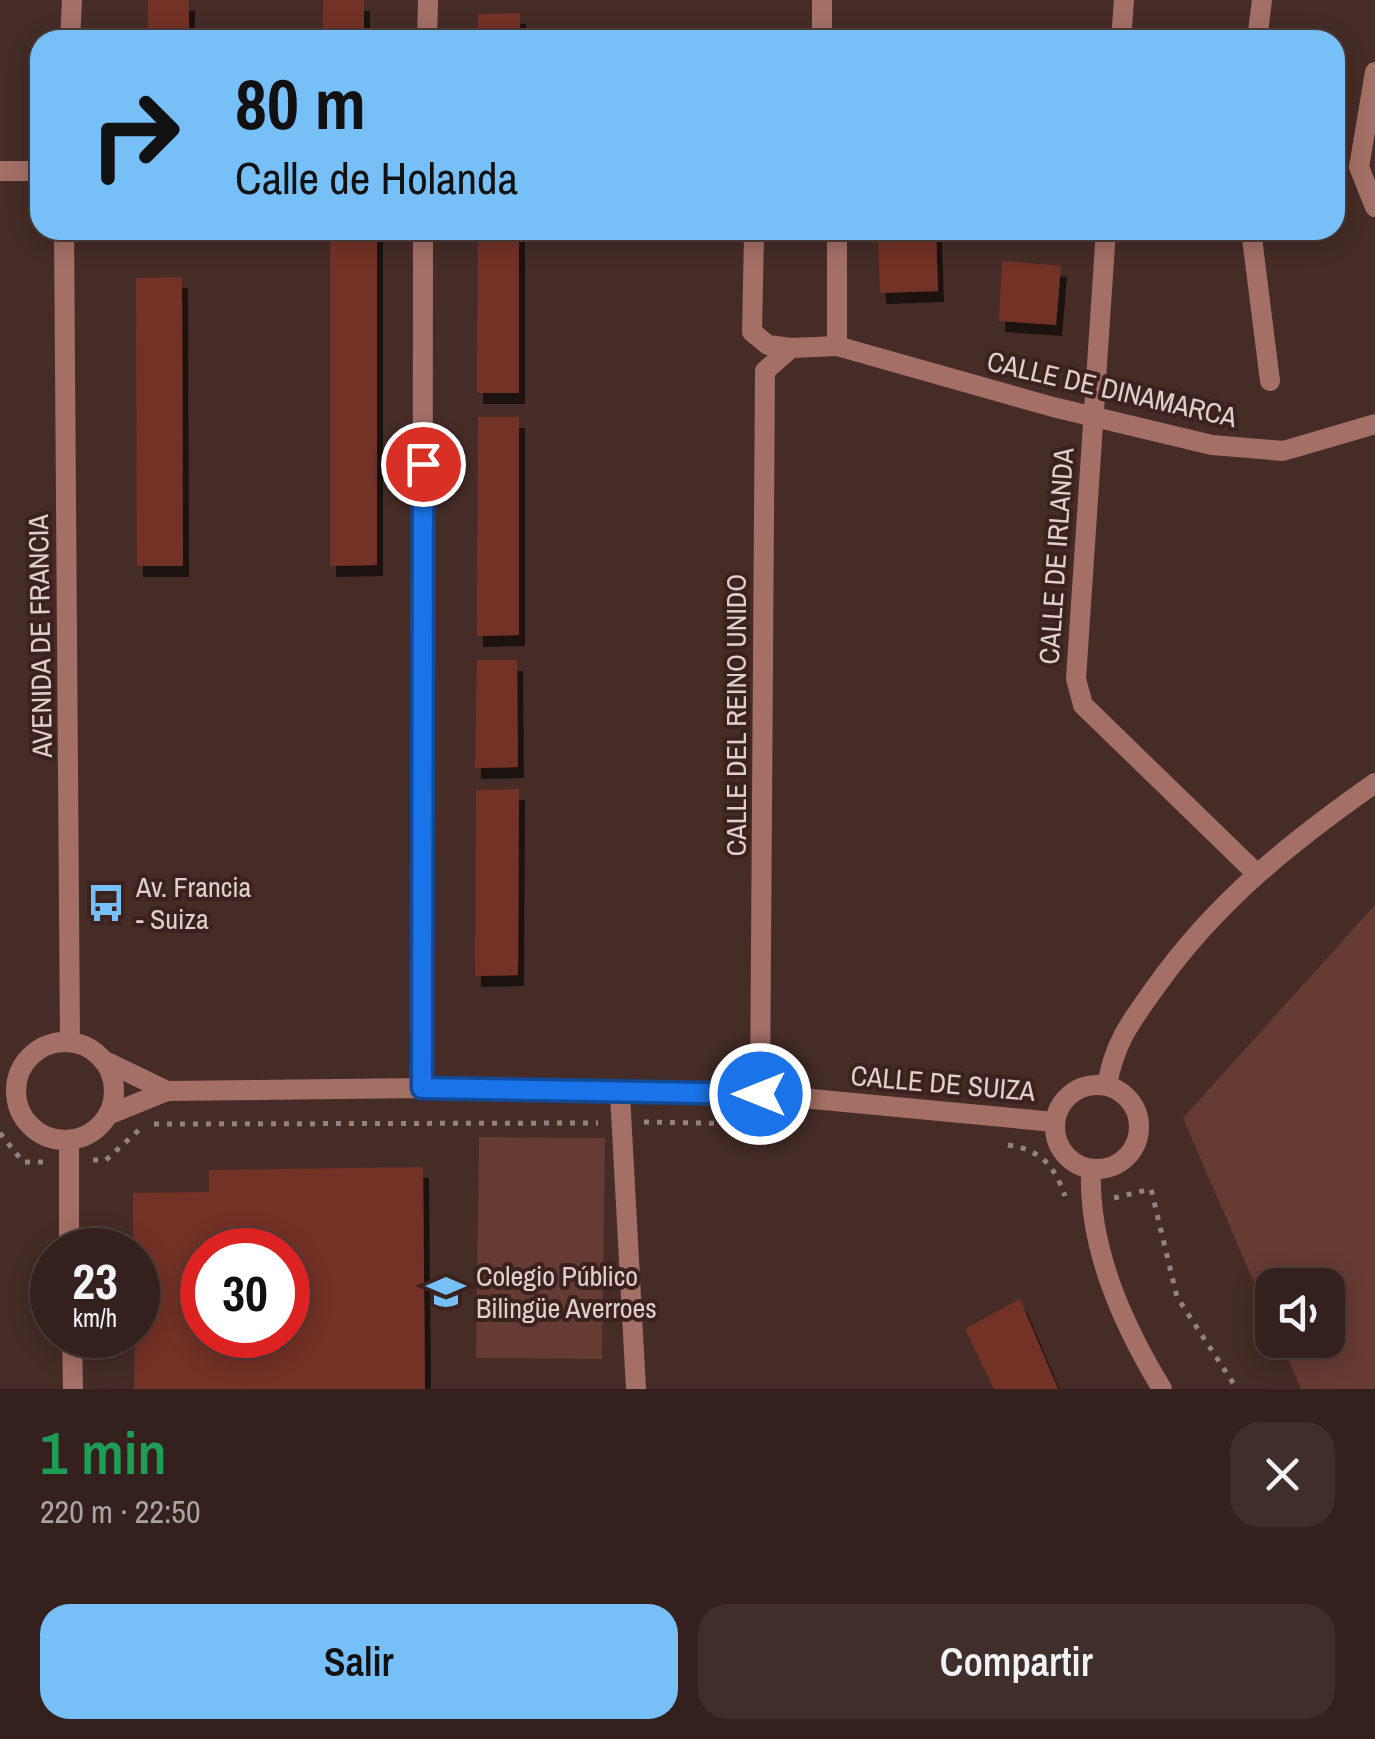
<!DOCTYPE html>
<html lang="es">
<head>
<meta charset="utf-8">
<style>
	body { margin:0; font-family:"Archivo Narrow",sans-serif; background:#3f2e2a; color:#f1f3f6; height:100vh; display:flex; flex-direction:column; font-size:38px; white-space:nowrap }
	* { box-sizing:border-box; margin:0 }
	p { font-size:32px; color:#a9a3a4 }
	.icon { flex:none; width:55px; height:55px; fill:none; stroke:currentColor; stroke-width:2; stroke-linecap:round; stroke-linejoin:round }
	.map { position:relative; height:1389px; overflow:hidden }
	.drawer { display:flex; flex-direction:column; background:#34211d; flex:1 }
	.drawer>* { flex:none }
	.guide { position:absolute; left:30px; top:30px; width:1315px; height:210px; border-radius:30px; box-shadow:0 5px 25px #0003,0 0 0 2px #4e3e3b; background:#76c0f7; color:#111; overflow:hidden }
	.controls { position:absolute; left:1255px; top:1268px; display:grid; gap:20px }
	.controls a { display:grid; place-items:center; width:90px; height:90px; border-radius:20px; background:#34211d; box-shadow:0 5px 25px #0003,0 0 0 2px #4e3e3b; font-size:50px }
	.speed { position:absolute; left:30px; top:1228px; display:flex; gap:20px; font-size:50px; font-weight:700; text-align:center }
	.speed>* { display:grid; place-content:center; width:130px; height:130px; border-radius:50%; background:#34211d; box-shadow:0 5px 25px #0003,0 0 0 2px #4e3e3b; line-height:1 }
	.speed small { font-size:25px; font-weight:400 }
	.speed .limit { border:15px solid #d22; background:#fff; color:#111 }
	.pin { position:absolute; display:grid; place-items:center; width:85px; height:85px; color:#fff; margin:-42px; border:5px solid #fff; border-radius:50%; box-shadow:0 2px 10px #0007 }
	.me { position:absolute; width:110px; margin:-55px; rotate:270deg; stroke-linejoin:round; filter:drop-shadow(0 0 8px #0008) }
	.turn { display:flex; align-items:center; gap:35px; height:210px; padding:0 40px; font-size:45px }
	.turn .icon { width:130px; height:130px; stroke-width:2.5 }
	.turn b { display:block; font-size:70px; line-height:85px }
	.round { display:grid; place-items:center; flex:none; width:105px; height:105px; border-radius:30px; background:#3f2e2a }
	.head { display:flex; align-items:center; justify-content:space-between; height:170px; padding:0 40px }
	h1 { font-size:60px; font-weight:600; line-height:75px; color:#1e9e55 }
	.primary-button { display:flex; gap:20px; margin-top:auto; padding:20px 40px }
	.primary-button a { flex:1; height:115px; border-radius:30px; background:#76c0f7; color:#111; font-size:40px; font-weight:600; line-height:115px; text-align:center }
	.primary-button a+a { background:#3f2e2a; color:#f1f3f6 }
	.map>svg:first-child { display:block }
</style>
</head>
<body>
<div class="map">
<svg width="1375" height="1389" viewBox="0 0 1375 1389">
	<defs>
		<filter id="shadow"><feDropShadow dx="6" dy="11" stdDeviation="0" flood-color="#0009"/></filter>
	</defs>
	<rect width="100%" height="100%" fill="#452c27"/>
	<!-- green -->
	<path fill="#663b33" d="M 1375,905 L 1375,1389 L 1301,1389 L 1280,1340 L 1328,1340 L 1328,1285 L 1272,1285 L 1272,1324 L 1183,1118 Z
		M 479,1137 L 605,1138 L 602,1359 L 476,1358 Z"/>
	<!-- building -->
	<path fill="#733328" fill-rule="evenodd" filter="url(#shadow)" d="M 148,0 L 189,0 L 189,40 L 148,40 Z
		M 323,0 L 364,0 L 364,40 L 323,40 Z
		M 520,13 L 520,40 L 478,40 L 478,14 Z
		M 330,230 L 377,230 L 377,565 L 330,566 Z
		M 478,230 L 519,230 L 519,393 L 477,393 Z
		M 936,231 L 938,291 L 880,293 L 878,232 Z
		M 1002,261 L 1061,266 L 1056,325 L 999,321 Z
		M 182,277 L 183,566 L 137,566 L 136,278 Z
		M 478,417 L 519,417 L 519,635 L 477,636 Z
		M 477,660 L 517,660 L 518,767 L 475,768 Z
		M 519,789 L 518,975 L 475,976 L 476,790 Z
		M 423,1167 L 425,1389 L 134,1389 L 138,1250 L 133,1250 L 133,1193 L 209,1192 L 209,1170 ZM 202,1250 L 288,1250 L 288,1335 L 202,1335 Z
		M 1020,1299 L 1058,1389 L 994,1389 L 965,1329 Z"/>
	<g fill="none" stroke-linecap="round" stroke-linejoin="round">
		<!-- path -->
		<path stroke="#96817e" stroke-width="5" stroke-dasharray="5 8" stroke-linecap="butt" d="M 644,1122 L 798,1125
			M 154,1124 L 598,1123
			M 0,1133 L 23,1162 L 47,1162
			M 1008,1145 C 1041,1150 1054,1165 1065,1196
			M 93,1160 L 106,1160 L 140,1129
			M 1114,1198 L 1151,1189 L 1177,1297 L 1237,1389"/>
		<!-- minor -->
		<path stroke="#a47066" stroke-width="20" d="M 70,40 L 72,0
			M 427,40 L 428,0
			M 822,40 L 822,0
			M 1121,40 L 1124,0
			M 1257,40 L 1262,0
			M 1375,72 L 1359,167 L 1375,207
			M 0,171 L 40,171
			M 64,230 L 70,1042
			M 758,230 L 754,235 L 752,332 L 768,345 L 791,348
			M 1106,230 L 1076,679 L 1083,705 L 1255,872
			M 1251,230 L 1270,381
			M 837,346 L 1053,407 L 1212,445 L 1283,451 L 1375,424
			M16 1091a49 49 0 1 1 98 0a49 49 0 1 1-98 0Z
			M 103,1060 L 167,1091
			M 422,1088 L 423,230
			M 620,1094 L 636,1389
			M 760,1094 L 765,371 L 791,348 L 837,346 L 837,230
			M 108,1115 L 167,1091 L 422,1088 L 760,1094 L 1054,1122
			M 69,1141 L 69,1250
			M 72,1335 L 73,1389"/>
		<!-- tertiary -->
		<path stroke="#a47066" stroke-width="20" d="M1055 1127a42 42 0 1 1 84 0a42 42 0 1 1-84 0Z
			M 1107,1086 C 1114,1042 1132,1020 1157,985 C 1217,901 1291,842 1375,783
			M 1091,1169 C 1088,1247 1122,1323 1162,1389"/>
	</g>
	<g fill="none" stroke-linecap="round" stroke-linejoin="round">
		<!-- route casing -->
		<g stroke="#114b97" stroke-width="25">
			<path id="route" d="M 423,464 L 422,1088 L 760,1094"/>
		</g>
		<!-- route -->
		<use href="#route" stroke="#1a73e8" stroke-width="18"/>
	</g>
	<!-- icons -->
	<defs>
		<g id="bus-bare" transform="scale(3)"><path d="M-5-6H5V4H4V6H2V4H-2V6H-4V4H-5ZM-3.5-4V0h7V-4ZM-3.5 1.2v1.5H-2V1.2ZM2 1.2v1.5H3.5V1.2Z" fill="#76c0f7" stroke="#3b221e" stroke-width="2.5" paint-order="stroke"/></g>
		<g id="school-bare" transform="scale(3)"><path d="M0-5L7-2L0 1L-7-2ZM-4 1L0 2.5L4 1V4Q0 6-4 4Z" fill="#76c0f7" stroke="#3b221e" stroke-width="2.5" paint-order="stroke"/></g>
	</defs>
	<g fill-rule="evenodd">
		<use href="#bus-bare" x="106" y="903"/>
		<use href="#school-bare" x="446" y="1292"/>
	</g>
	<g text-anchor="middle" stroke-width="8" stroke-linejoin="round" paint-order="stroke">
		<!-- street labels -->
		<g font-size="28" fill="#e0cfcc" stroke="#3b221e">
			<text transform="translate(1112 389) rotate(13)" y="10">CALLE DE DINAMARCA</text>
			<text transform="translate(1056 556) rotate(-86)" y="10">CALLE DE IRLANDA</text>
			<text transform="translate(40 636) rotate(-91)" y="10">AVENIDA DE FRANCIA</text>
			<text transform="translate(736 715) rotate(-90)" y="10">CALLE DEL REINO UNIDO</text>
			<text transform="translate(943 1083) rotate(5)" y="10">CALLE DE SUIZA</text>
		</g>
		<!-- poi labels -->
		<g font-size="28" fill="#e0cfcc" stroke="#3b221e" text-anchor="start">
			<text x="136" y="897">Av. Francia<tspan x="136" dy="32">- Suiza</tspan></text>
			<text x="476" y="1286">Colegio Público<tspan x="476" dy="32">Bilingüe Averroes</tspan></text>
		</g>
	</g>
</svg>
<div class="controls">
<a><svg class="icon" aria-label="sound" viewBox="0 0 24 24"><path d="M4 9h4l5-4v14l-5-4H4zM17 9q2 3 0 6"/></svg></a>
</div>
<div class="speed"><div>23<small>km/h</small></div><div class="limit">30</div></div>
<div class="pin" style="left:423px;top:464px;background:#d93025"><svg class="icon" aria-label="arrive" viewBox="0 0 24 24"><path d="M6 21V4h12l-3 4 3 4H6"/></svg></div>
<svg class="me" style="left:760px;top:1094px" viewBox="-20 -20 40 40"><circle r="17" fill="#1a73e8" stroke="#fff" stroke-width="3"/><path d="M0-11L8 9 0 5-8 9z" fill="#fff"/></svg>
<div class="guide">
<div class="turn"><svg class="icon" aria-label="right" viewBox="0 0 24 24"><path d="M7 20v-9h11M14 6l5 5-5 5"/></svg><div><b>80 m</b>Calle de Holanda</div></div>
</div>
</div>
<section class="drawer">
<div class="head"><div><h1>1 min</h1><p>220 m · 22:50</p></div><a class="round"><svg class="icon" aria-label="close" viewBox="0 0 24 24"><path d="M6 6l12 12M18 6L6 18"/></svg></a></div>
<div class="primary-button"><a>Salir</a><a>Compartir</a></div>
</section>
</body>
</html>
